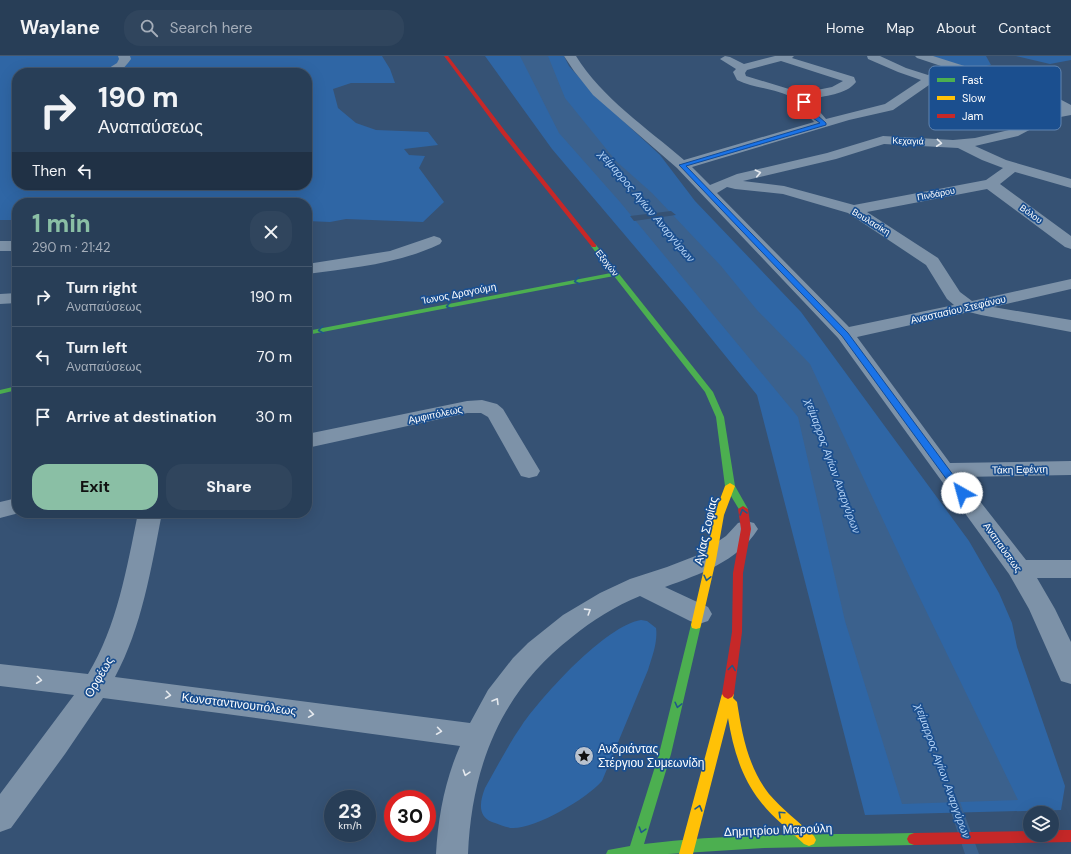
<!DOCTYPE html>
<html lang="en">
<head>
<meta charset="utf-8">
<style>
	body { margin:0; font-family:"DM Sans",sans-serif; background:#30455d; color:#f1f3f6; height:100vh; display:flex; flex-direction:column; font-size:15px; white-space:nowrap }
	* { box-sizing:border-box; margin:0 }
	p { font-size:13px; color:#a5aeba }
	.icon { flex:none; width:22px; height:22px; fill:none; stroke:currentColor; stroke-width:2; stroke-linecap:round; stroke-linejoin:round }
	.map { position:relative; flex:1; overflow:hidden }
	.panel { position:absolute; left:12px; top:142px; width:300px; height:320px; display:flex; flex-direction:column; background:#283e57; border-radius:16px; box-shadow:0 4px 16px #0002,0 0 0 1px #44576d }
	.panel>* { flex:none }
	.guide { position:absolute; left:12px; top:12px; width:300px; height:122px; border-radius:16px; box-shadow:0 4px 16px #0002,0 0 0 1px #44576d; background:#283e57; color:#f1f3f6; overflow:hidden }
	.fabs { position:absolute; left:1023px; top:750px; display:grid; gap:8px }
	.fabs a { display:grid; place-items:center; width:36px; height:36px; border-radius:50%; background:#283e57; box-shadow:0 4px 16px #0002,0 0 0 1px #44576d; font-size:20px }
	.speed { position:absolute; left:324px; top:734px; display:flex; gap:8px; font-size:20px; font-weight:700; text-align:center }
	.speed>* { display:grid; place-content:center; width:52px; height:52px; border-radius:50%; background:#283e57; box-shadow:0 4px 16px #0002,0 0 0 1px #44576d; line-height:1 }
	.speed small { font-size:10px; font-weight:400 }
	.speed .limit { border:6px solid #d22; background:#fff; color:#111 }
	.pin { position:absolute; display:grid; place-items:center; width:34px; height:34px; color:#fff; margin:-17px; border-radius:8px; box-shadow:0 2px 6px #0006 }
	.me { position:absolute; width:44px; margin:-22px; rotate:322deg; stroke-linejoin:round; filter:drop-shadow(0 0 3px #0008) }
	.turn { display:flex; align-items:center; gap:14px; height:84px; padding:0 20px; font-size:18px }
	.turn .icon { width:52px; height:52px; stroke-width:2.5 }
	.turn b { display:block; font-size:28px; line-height:34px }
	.then { display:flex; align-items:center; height:38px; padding:0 20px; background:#0003; gap:8px; font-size:15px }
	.round { display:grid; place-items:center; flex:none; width:42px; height:42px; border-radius:16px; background:#30455d }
	.headline { display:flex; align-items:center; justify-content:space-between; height:68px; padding:0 20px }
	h1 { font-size:24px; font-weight:800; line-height:30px; color:#8abfa5 }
	.action { display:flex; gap:8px; margin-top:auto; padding:8px 20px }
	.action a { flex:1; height:46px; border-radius:16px; background:#8abfa5; color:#111; font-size:16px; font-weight:800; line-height:46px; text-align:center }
	.action a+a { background:#30455d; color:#f1f3f6 }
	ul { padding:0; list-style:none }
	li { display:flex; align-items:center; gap:12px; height:60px; padding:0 20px; border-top:1px solid #44576d }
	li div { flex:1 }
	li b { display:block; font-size:15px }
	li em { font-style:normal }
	header { display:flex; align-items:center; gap:24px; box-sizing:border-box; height:56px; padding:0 20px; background:#283e57; border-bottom:1px solid #44576d }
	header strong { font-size:19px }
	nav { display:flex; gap:22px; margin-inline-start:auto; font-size:14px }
	.search { width:280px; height:36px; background:#30455d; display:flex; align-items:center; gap:10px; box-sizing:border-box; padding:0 14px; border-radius:16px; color:#a5aeba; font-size:15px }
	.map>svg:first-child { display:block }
</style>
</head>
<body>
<header>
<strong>Waylane</strong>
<div class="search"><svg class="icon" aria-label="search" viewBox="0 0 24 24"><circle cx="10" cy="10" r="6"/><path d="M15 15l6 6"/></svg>Search here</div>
<nav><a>Home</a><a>Map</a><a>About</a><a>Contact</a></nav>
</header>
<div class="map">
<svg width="1071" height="798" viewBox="0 0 1071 798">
	<rect width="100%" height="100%" fill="#365274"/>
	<!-- green -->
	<path fill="#2f66a5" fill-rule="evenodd" d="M 0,0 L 382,0 L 390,13 L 395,27 L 351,27 L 333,33 L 338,52 L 356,67 L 376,74 L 428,76 L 438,89 L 404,93 L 409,99 L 425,100 L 419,112 L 444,146 L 423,166 L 346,163 L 330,166 L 307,165 L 307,147 L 17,147 L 17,164 L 0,164 ZM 17,17 L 307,17 L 307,129 L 17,129 Z
		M 485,0 L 564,0 L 569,10 L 594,38 L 660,99 L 695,145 L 801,256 L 969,485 L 999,537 L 1012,567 L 1017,591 L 1065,730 L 1061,754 L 865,759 L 757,339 L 685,250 L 552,93 Z
		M 930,0 L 986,0 L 991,9 L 973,13 Z
		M 1016,0 L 1071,0 L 1071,4 L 1050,8 Z
		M 641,564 L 647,565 L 656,572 C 658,586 652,601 648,614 L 602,725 C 586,743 537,772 513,772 C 506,772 499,768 492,766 C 477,760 480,745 485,732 C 497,711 508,689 522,669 C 543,639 605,570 641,564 Z"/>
	<!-- water -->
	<path fill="#3b618d" d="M 520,0 L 548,0 L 565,42 L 616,105 L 652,137 L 721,210 L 757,254 L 810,308 L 913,528 L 1018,744 L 902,748 L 845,565 L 798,361 L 620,146 L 559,77 Z"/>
	<!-- pier -->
	<path fill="#365274" d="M 671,155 L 676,159 L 634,165 L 630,160 Z"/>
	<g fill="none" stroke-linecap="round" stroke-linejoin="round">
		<!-- stream -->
		<path fill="#3b618d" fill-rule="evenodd" d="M 950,729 L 955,731 L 956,735 L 979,798 L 965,798 L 944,735 L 945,731 Z"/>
		<!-- street -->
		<path fill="#7d92a8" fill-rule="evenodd" d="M 118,0 L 130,0 L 131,3 C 122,16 117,17 101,17 L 117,7 L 119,3 Z
			M 564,0 L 576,0 C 602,42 647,72 684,104 L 814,66 C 807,59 803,48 794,43 C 777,32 755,33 737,24 L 733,16 L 736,13 L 720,3 L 725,0 L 730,1 L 744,8 L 775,0 L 794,0 L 792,2 L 854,21 L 856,26 C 846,39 824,40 809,43 L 826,63 L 885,48 L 921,24 L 898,16 L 868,3 L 867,0 L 880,0 L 906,12 L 928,19 L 941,10 L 917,2 L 915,0 L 933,0 L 1031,31 L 1052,39 L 1071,49 L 1071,59 L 1050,63 L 1018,80 L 975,90 L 1006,104 L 1071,123 L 1071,132 L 1015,116 L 1000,128 L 1071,180 L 1071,193 L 1065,191 L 987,133 L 867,156 L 938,202 L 960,236 L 972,245 L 1071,223 L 1071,233 L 993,251 L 1071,264 L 1071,276 L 981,259 L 969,256 L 857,281 L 950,407 L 1071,405 L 1071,419 L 961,421 L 1026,504 L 1071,504 L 1071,522 L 1037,522 L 1055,553 L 1071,586 L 1071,628 L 1061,625 L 1029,553 L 1009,518 L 838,282 L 677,112 L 593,39 L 574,15 ZM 781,5 L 843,25 L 832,31 L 802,37 L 746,20 L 745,17 L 747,14 ZM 952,13 L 1022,36 L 1061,53 L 1041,57 L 1009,74 L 975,82 L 953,84 L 883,80 L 827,97 L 737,118 L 710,129 L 692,111 L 849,64 L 893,54 ZM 884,88 L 958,92 L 982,104 L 1003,112 L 986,124 L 854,149 L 784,130 L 743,125 L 836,103 ZM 727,131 L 735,133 L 783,138 L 848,157 L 926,209 L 947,243 L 954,249 L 849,271 L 717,137 Z
			M 434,180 L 440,182 L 442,185 L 440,188 C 398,208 352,212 307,218 L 307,208 L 390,195 Z
			M 0,185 L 17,185 L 17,195 L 0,195 Z
			M 17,237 L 17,247 L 0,248 L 0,238 Z
			M 482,344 L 497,348 L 503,353 L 540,415 L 537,420 L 529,422 L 521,420 L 488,361 L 481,357 L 467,357 L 307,392 L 307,378 L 467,345 Z
			M 17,442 L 17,457 L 19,457 L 0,462 L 0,446 Z
			M 138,457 L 162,457 C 151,513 142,571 115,621 L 470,667 L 488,634 L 513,602 L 528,587 L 563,559 L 600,537 L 630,523 L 667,511 L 698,499 L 726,480 L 738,467 L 746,465 L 754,467 L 758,473 C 737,506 700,518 665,531 L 708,551 L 712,558 L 708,565 L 699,568 L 690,565 L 640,540 C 615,550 593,564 572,581 C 501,636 472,709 468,798 L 436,798 C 438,761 445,724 460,690 L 219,657 L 103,642 L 65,698 L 11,772 L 0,776 L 0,738 L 74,639 L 0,630 L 0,608 L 88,618 C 117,571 127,511 138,457 Z"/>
		<!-- fast -->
		<path fill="#4caf50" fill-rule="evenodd" d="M 594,188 L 596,189 L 713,336 L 724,361 L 735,430 L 748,453 L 746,455 L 740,455 L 725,430 L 716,361 L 705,336 L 614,220 L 307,279 L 307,275 L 611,217 L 591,190 Z
			M 17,330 L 17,334 L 0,338 L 0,334 Z
			M 696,565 L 700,566 L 701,569 L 671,698 L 644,788 C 733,777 824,779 914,777 L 919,779 L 921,783 L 919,787 L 914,789 L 764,792 L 668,798 L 606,798 L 608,794 L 630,790 L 659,698 L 691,569 L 692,566 Z"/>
		<!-- slow -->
		<path fill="#ffc107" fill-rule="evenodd" d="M 730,427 L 735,430 L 724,459 L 716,504 L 701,569 L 700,572 L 696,573 L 692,572 L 691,569 L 706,504 L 714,459 L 725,430 Z
			M 728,633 L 732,635 L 734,638 L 733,642 L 737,646 C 742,678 748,711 769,738 C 782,753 799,766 814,780 L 816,784 L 814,788 L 809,790 L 804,788 C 789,774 772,761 760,745 C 741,721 733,692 728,662 L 693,798 L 679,798 L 722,638 L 724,635 Z"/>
		<!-- jam -->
		<path fill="#c62828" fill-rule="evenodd" d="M 444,0 L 448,0 L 505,75 L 596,189 L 596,191 L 592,191 L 501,77 Z
			M 743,450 L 748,453 L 751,473 L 743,517 L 742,576 L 734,638 L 732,641 L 728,643 L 724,641 L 722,638 L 732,576 L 733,517 L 741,473 L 738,453 Z
			M 1052,774 L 1071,774 L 1071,786 L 914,789 L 909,787 L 907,783 L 909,779 L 914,777 L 1030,775 L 1030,779 L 1052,779 Z"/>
	</g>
	<!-- one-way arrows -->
	<defs><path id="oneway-chevron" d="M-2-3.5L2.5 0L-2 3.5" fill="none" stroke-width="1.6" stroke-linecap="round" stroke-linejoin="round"/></defs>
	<g stroke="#e5e9ee">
		<use href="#oneway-chevron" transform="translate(939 87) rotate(6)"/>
		<use href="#oneway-chevron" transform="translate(758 117) rotate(-13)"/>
		<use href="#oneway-chevron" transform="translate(588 555) rotate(-32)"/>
		<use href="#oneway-chevron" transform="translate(39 624) rotate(7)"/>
		<use href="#oneway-chevron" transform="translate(168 639) rotate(7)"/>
		<use href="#oneway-chevron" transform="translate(496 645) rotate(-59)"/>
		<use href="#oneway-chevron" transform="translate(311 658) rotate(8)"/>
		<use href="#oneway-chevron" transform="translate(439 675) rotate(8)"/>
		<use href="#oneway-chevron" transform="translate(466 717) rotate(108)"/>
	</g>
	<g stroke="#205989">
		<use href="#oneway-chevron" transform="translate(577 225) rotate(169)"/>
		<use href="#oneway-chevron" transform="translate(449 250) rotate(169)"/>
		<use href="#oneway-chevron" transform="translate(321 274) rotate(170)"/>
		<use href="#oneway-chevron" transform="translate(743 456) rotate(-106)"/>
		<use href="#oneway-chevron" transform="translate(707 522) rotate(103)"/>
		<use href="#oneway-chevron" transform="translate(732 612) rotate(-82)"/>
		<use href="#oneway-chevron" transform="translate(678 649) rotate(104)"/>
		<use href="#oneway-chevron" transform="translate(699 752) rotate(-74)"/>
		<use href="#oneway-chevron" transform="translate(781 758) rotate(-137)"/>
		<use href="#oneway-chevron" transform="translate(642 774) rotate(107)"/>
	</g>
	<!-- route -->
	<path fill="#1a73e8" stroke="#114b97" d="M 803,44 L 806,44 L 817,59 L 826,67 L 826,69 L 686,110 L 848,277 L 965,435 L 966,437 L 965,439 L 958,439 L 842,280 L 679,109 L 820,67 L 813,62 Z"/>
	<!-- icons -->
	<defs>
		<g id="sight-disc" transform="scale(1)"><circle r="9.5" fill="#b9c2ce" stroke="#1b4f8f"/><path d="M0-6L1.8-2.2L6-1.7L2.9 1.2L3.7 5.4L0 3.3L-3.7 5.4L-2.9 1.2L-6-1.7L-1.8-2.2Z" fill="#111"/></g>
	</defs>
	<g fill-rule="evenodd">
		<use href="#sight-disc" x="584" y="700"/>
	</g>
	<g text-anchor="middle" stroke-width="3.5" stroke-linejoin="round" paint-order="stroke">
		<!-- far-street labels -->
		<g font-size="9" fill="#fff" stroke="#1b4f8f">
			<text transform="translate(908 85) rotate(2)" y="3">Κεχαγιά</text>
			<text transform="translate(936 138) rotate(-11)" y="3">Πινδάρου</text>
			<text transform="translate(1031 158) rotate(36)" y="3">Βόλου</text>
			<text transform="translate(871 166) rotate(31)" y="3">Βουλασίκη</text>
			<text transform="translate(607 207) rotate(52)" y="3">Εξοχών</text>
		</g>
		<!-- street labels -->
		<g font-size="10" fill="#fff" stroke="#1b4f8f">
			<text transform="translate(459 237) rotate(-11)" y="4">Ίωνος Δραγούμη</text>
			<text transform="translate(958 253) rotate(-13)" y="4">Αναστασίου Στεφάνου</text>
			<text transform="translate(435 358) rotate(-12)" y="4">Αμφιπόλεως</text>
			<text transform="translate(1020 413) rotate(-1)" y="4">Τάκη Εφέντη</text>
			<text transform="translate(1003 491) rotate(54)" y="4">Αναπαύσεως</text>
		</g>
		<!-- water labels -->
		<g font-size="11" font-style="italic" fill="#b5d3f5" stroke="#1b4f8f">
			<text transform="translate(647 150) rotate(50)" y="4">χείμαρρος Αγίων Αναργύρων</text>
			<text transform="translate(833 410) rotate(70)" y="4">χείμαρρος Αγίων Αναργύρων</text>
			<text transform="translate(943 715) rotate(70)" y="4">χείμαρρος Αγίων Αναργύρων</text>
		</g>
		<!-- near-street labels -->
		<g font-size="12" fill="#fff" stroke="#1b4f8f">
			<text transform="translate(706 475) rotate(-77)" y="4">Αγίας Σοφίας</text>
			<text transform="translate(99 621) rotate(-60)" y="4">Ορφέως</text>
			<text transform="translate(239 648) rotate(7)" y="4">Κωνσταντινουπόλεως</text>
			<text transform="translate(778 774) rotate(-2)" y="4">Δημητρίου Μαρούλη</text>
		</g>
		<!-- near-poi labels -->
		<g font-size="12" fill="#fff" stroke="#1b4f8f" text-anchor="start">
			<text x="598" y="697">Ανδριάντας<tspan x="598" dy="14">Στέργιου Συμεωνίδη</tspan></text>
		</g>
	</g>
	<!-- legend -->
	<rect x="929" y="10" width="132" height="64" rx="6" fill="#1b4f8f" stroke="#5f84b1" stroke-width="1"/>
	<rect x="937" y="22" width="18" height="4" fill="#4caf50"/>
	<rect x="937" y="40" width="18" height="4" fill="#ffc107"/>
	<rect x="937" y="58" width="18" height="4" fill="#c62828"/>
	<g font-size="11" fill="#fff">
		<text x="962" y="28">Fast</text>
		<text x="962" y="46">Slow</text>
		<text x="962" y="64">Jam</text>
	</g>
</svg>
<div class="fabs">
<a><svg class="icon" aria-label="layers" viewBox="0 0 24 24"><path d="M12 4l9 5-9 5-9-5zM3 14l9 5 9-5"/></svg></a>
</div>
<div class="speed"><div>23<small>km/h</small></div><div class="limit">30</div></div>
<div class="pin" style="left:804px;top:46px;background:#d93025"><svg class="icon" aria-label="arrive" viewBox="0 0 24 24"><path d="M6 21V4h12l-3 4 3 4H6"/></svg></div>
<svg class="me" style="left:962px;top:437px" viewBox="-20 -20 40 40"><circle r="19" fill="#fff"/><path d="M0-13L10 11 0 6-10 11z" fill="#1a73e8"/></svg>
<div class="guide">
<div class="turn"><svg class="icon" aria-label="right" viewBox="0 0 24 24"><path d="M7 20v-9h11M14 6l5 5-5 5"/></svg><div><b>190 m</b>Αναπαύσεως</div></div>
<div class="then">Then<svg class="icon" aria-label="left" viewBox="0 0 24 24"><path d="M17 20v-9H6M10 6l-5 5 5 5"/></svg></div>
</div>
<section class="panel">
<div class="headline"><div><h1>1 min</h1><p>290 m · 21:42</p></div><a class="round"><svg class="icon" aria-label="close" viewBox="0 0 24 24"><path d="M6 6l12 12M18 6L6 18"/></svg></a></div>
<ul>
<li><svg class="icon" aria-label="right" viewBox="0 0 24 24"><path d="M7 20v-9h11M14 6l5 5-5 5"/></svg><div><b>Turn right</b><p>Αναπαύσεως</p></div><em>190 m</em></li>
<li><svg class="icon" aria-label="left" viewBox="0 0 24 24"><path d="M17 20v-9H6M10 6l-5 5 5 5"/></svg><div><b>Turn left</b><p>Αναπαύσεως</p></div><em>70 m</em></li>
<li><svg class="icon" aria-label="arrive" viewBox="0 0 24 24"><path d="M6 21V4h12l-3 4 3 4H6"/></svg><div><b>Arrive at destination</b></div><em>30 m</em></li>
</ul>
<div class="action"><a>Exit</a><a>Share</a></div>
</section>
</div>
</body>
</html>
